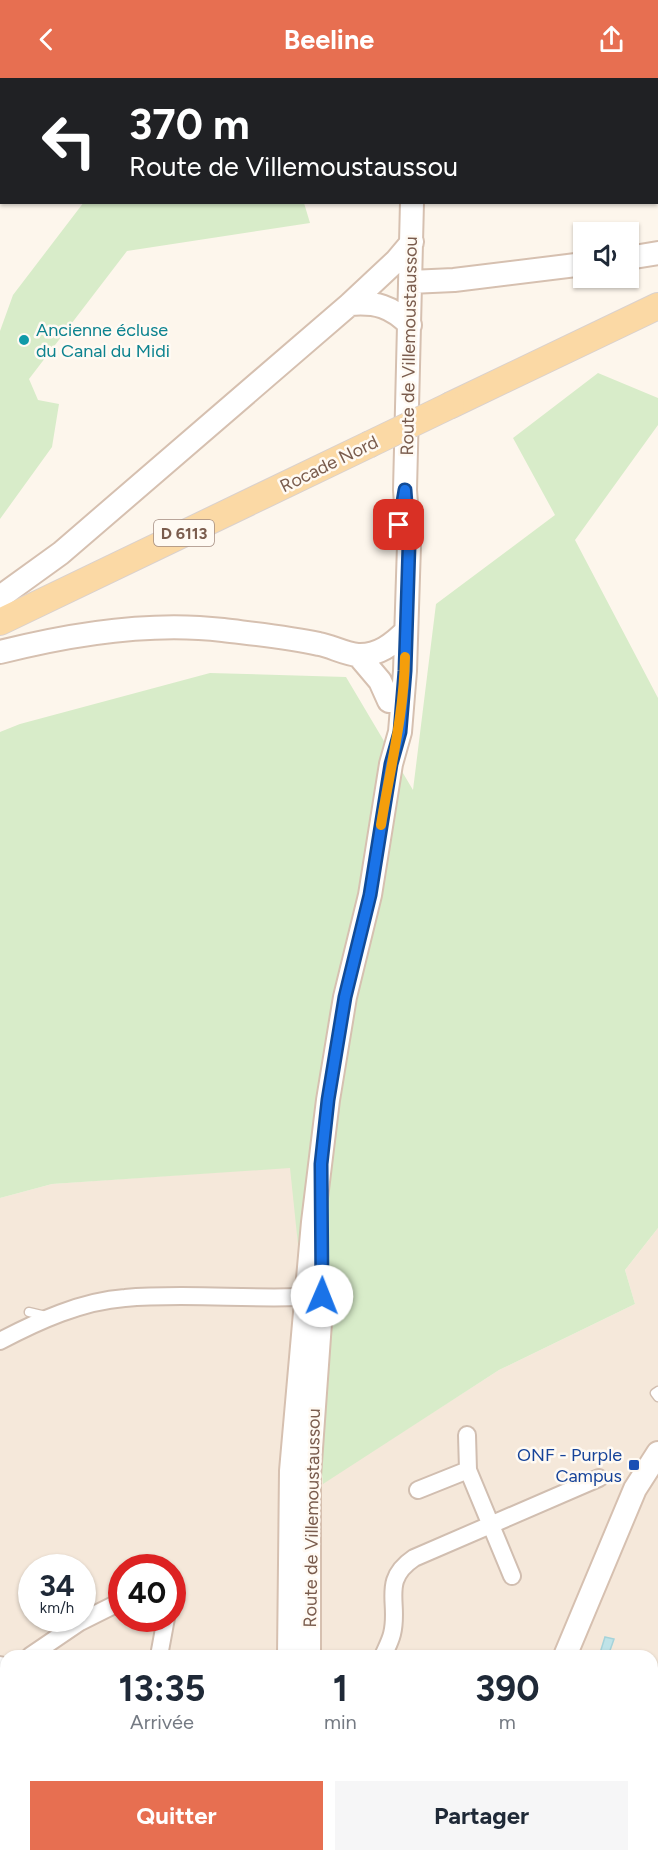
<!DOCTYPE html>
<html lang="fr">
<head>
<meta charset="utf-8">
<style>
	body { margin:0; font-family:Figtree,sans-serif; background:#f6f6f7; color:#1f2937; height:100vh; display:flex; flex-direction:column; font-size:22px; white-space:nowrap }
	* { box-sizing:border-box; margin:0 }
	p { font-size:20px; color:#747a83 }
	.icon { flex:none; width:33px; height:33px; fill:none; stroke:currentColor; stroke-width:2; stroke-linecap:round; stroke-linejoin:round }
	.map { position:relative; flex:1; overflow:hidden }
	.panel { position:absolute; left:0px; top:1572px; width:658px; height:212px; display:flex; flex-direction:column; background:#fff; border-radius:18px 18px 0 0; box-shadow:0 2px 4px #0004 }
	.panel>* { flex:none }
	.hud { position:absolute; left:0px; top:0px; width:658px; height:126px; box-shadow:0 2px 4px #0004; background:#202124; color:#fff; overflow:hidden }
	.buttons { position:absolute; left:573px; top:144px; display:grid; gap:12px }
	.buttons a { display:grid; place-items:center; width:66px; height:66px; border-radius:0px; background:#fff; box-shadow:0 2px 4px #0004; font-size:30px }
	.speed { position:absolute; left:18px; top:1476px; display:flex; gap:12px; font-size:30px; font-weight:700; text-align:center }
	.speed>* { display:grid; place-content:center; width:78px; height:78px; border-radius:50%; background:#fff; box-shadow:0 2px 4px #0004; line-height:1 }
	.speed small { font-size:15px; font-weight:400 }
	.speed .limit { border:9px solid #d22; background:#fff; color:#111 }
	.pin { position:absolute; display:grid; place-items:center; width:51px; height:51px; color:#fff; margin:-26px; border-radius:12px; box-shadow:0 3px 9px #0006 }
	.me { position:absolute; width:66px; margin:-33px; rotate:1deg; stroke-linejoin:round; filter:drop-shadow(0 0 4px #0008) }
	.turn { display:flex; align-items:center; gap:21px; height:126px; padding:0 30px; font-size:27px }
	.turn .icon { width:78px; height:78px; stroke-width:2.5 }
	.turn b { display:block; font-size:42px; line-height:51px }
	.eta { display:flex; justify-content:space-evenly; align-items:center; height:102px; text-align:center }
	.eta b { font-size:36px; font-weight:700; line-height:42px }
	.button { display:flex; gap:12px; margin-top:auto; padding:12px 30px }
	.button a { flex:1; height:69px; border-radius:0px; background:#e76f51; color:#fff; font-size:24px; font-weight:700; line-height:69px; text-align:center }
	.button a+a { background:#f6f6f7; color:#1f2937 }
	header { display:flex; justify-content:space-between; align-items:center; height:78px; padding:0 30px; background:#e76f51; color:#fff; font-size:27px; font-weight:700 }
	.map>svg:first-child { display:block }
</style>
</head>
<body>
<header><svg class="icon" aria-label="back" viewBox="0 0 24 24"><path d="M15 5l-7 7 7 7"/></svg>Beeline<svg class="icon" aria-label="share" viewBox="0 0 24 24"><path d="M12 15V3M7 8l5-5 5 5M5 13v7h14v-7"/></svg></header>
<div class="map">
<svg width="658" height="1783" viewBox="0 0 658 1783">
	<rect width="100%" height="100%" fill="#fdf6ec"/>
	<!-- residential -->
	<path fill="#f5e8da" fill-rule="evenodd" d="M 291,1089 L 323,1405 L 499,1292 L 635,1226 L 625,1192 L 658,1150 L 658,1783 L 0,1783 L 0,1120 L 52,1106 ZM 32,1490 L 82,1490 L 82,1540 L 32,1540 ZM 122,1490 L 172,1490 L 172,1540 L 122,1540 ZM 6,1578 L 652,1578 L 652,1778 L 6,1778 Z"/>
	<!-- green -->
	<path fill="#d8ecc9" d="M 169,0 L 392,0 L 392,1 L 169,1 Z
		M 84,124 L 304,125 L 310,145 L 127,173 L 29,301 L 38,322 L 59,326 L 52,369 L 0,441 L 0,253 L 13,217 Z
		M 598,295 L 658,320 L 658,347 L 575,462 L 658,620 L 658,1150 L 625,1192 L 635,1226 L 499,1292 L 323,1406 L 290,1090 L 52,1106 L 0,1120 L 0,654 L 20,646 L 210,595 L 346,599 L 413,712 L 436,526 L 555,437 L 513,360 Z"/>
	<!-- water -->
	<path fill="#bfe3e8" stroke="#a5d3da" stroke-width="1.5" d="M 605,1559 L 614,1561 L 608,1578 L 600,1575 Z"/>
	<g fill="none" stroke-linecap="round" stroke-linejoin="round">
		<!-- lane casing -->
		<g stroke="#d1beb0" stroke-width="11">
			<path id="lane" d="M 29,1234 L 46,1238
				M 658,1313 L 655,1315 L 658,1319"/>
		</g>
		<!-- street casing -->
		<g stroke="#d1beb0" stroke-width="20">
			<path id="street" d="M 0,1263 C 38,1243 82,1223 125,1220 C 190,1214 257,1223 322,1218
				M 467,1357 L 468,1392
				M 418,1412 L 468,1392 L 512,1498
				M 30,1578 L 80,1544 L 122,1523
				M 159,1578 L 166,1540
				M 383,1578 C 386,1571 390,1564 392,1556 C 400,1525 380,1503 414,1480 L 599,1400
				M 0,1587 L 6,1593
				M 0,1613 L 6,1604
				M 652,1623 L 658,1604
				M 652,1672 L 654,1697
				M 231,1778 L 233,1783
				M 87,1783 L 99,1778"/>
		</g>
		<!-- secondary casing -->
		<g stroke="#d6c0b0" stroke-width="26">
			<path id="secondary" d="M 413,2 L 413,0
				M 628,180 L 658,175
				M 410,204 L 454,202 L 584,186
				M 350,226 C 376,224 391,228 410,247
				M 0,519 L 61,475 L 350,226 L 396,183 L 412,164
				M 0,574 C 71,556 150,543 223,552 C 255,556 287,559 319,566 C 331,568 345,576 358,577 C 378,578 393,566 406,553
				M 358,577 L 380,603 L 389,623
				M 289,1578 L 291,1393 L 313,1144 L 328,1022 L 345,919 L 370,817 L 391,686 L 400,654 L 405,593 L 409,467 L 405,412 L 412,124
				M 309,1578 L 309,1398 L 321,1231
				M 565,1578 L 635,1411 L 658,1375
				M 289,1778 L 289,1783
				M 306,1778 L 306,1783
				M 35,1783 L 39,1778
				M 476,1783 L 479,1778"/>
		</g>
		<!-- primary casing -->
		<g stroke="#dad1cd" stroke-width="28">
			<path id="primary" d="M 451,327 L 658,228
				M 0,544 L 368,367"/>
		</g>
		<!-- lane -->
		<use href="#lane" stroke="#fff" stroke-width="8"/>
		<!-- street -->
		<use href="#street" stroke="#fff" stroke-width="16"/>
		<!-- secondary -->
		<use href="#secondary" stroke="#fff" stroke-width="22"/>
		<!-- primary -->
		<use href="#primary" stroke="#fbd9a5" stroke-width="26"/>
		<!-- primary-bridge casing -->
		<g stroke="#dad1cd" stroke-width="28" stroke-linecap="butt">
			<path id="primary-bridge" d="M 368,367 L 451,327"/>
		</g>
		<!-- primary-bridge -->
		<use href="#primary-bridge" stroke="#fbd9a5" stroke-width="26"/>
	</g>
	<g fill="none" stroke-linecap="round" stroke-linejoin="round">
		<!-- route casing -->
		<g stroke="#114b97" stroke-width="15">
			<path id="route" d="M 322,1218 L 321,1086 L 328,1022 L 345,919 L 370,817 L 391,686 L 400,654 L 405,593 L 409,467 L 405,412 L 399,447"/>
		</g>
		<!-- route -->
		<use href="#route" stroke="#1a73e8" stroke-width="10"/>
		<!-- slow -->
		<path stroke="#f59e0b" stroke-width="10" d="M 381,747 C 390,690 404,637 405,579"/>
	</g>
	<!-- markers -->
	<circle fill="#0f9aa8" stroke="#fffaf3" stroke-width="2" cx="24" cy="262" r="6"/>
	<rect fill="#1a4fb4" stroke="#fffaf3" stroke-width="2" x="628" y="1381" width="12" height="12" rx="3"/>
	<g text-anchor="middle" stroke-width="5" stroke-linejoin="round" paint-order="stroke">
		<!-- shield labels -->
		<rect fill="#fffaf3" stroke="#a28b7f" stroke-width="1.5" x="154" y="442" width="60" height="26" rx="4.5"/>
		<g font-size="16" font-weight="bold" fill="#7a5c4d">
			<text x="184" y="461">D 6113</text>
		</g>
		<!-- culture labels -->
		<g font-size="18" fill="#0d838f" stroke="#fffaf3" text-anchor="start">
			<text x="36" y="258">Ancienne écluse<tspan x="36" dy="21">du Canal du Midi</tspan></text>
		</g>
		<!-- street labels -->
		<g font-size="18" fill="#7a5c4d" stroke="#fffaf3">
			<text transform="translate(409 268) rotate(-89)" y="6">Route de Villemoustaussou</text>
			<text transform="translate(329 386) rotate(-26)" y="6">Rocade Nord</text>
			<text transform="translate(312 1440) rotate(-89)" y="6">Route de Villemoustaussou</text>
		</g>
		<!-- transit labels -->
		<g font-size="18" fill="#164399" stroke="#fffaf3" text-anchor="end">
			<text x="622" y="1383">ONF - Purple<tspan x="622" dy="21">Campus</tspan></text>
		</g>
	</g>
</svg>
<div class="buttons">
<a><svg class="icon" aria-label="sound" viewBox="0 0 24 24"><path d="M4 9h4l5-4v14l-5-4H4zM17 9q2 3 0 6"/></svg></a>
</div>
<div class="speed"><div>34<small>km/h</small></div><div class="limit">40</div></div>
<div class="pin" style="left:399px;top:447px;background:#d93025"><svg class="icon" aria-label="arrive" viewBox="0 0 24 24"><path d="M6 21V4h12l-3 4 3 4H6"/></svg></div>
<svg class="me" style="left:322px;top:1218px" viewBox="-20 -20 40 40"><circle r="19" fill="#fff"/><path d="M0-13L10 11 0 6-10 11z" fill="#1a73e8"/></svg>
<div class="hud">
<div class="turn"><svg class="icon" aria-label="left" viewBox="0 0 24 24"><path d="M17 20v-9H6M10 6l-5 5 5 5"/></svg><div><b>370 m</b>Route de Villemoustaussou</div></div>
</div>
<section class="panel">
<div class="eta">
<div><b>13:35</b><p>Arrivée</p></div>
<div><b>1</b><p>min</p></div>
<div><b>390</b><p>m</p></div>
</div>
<div class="button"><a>Quitter</a><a>Partager</a></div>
</section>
</div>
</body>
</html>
